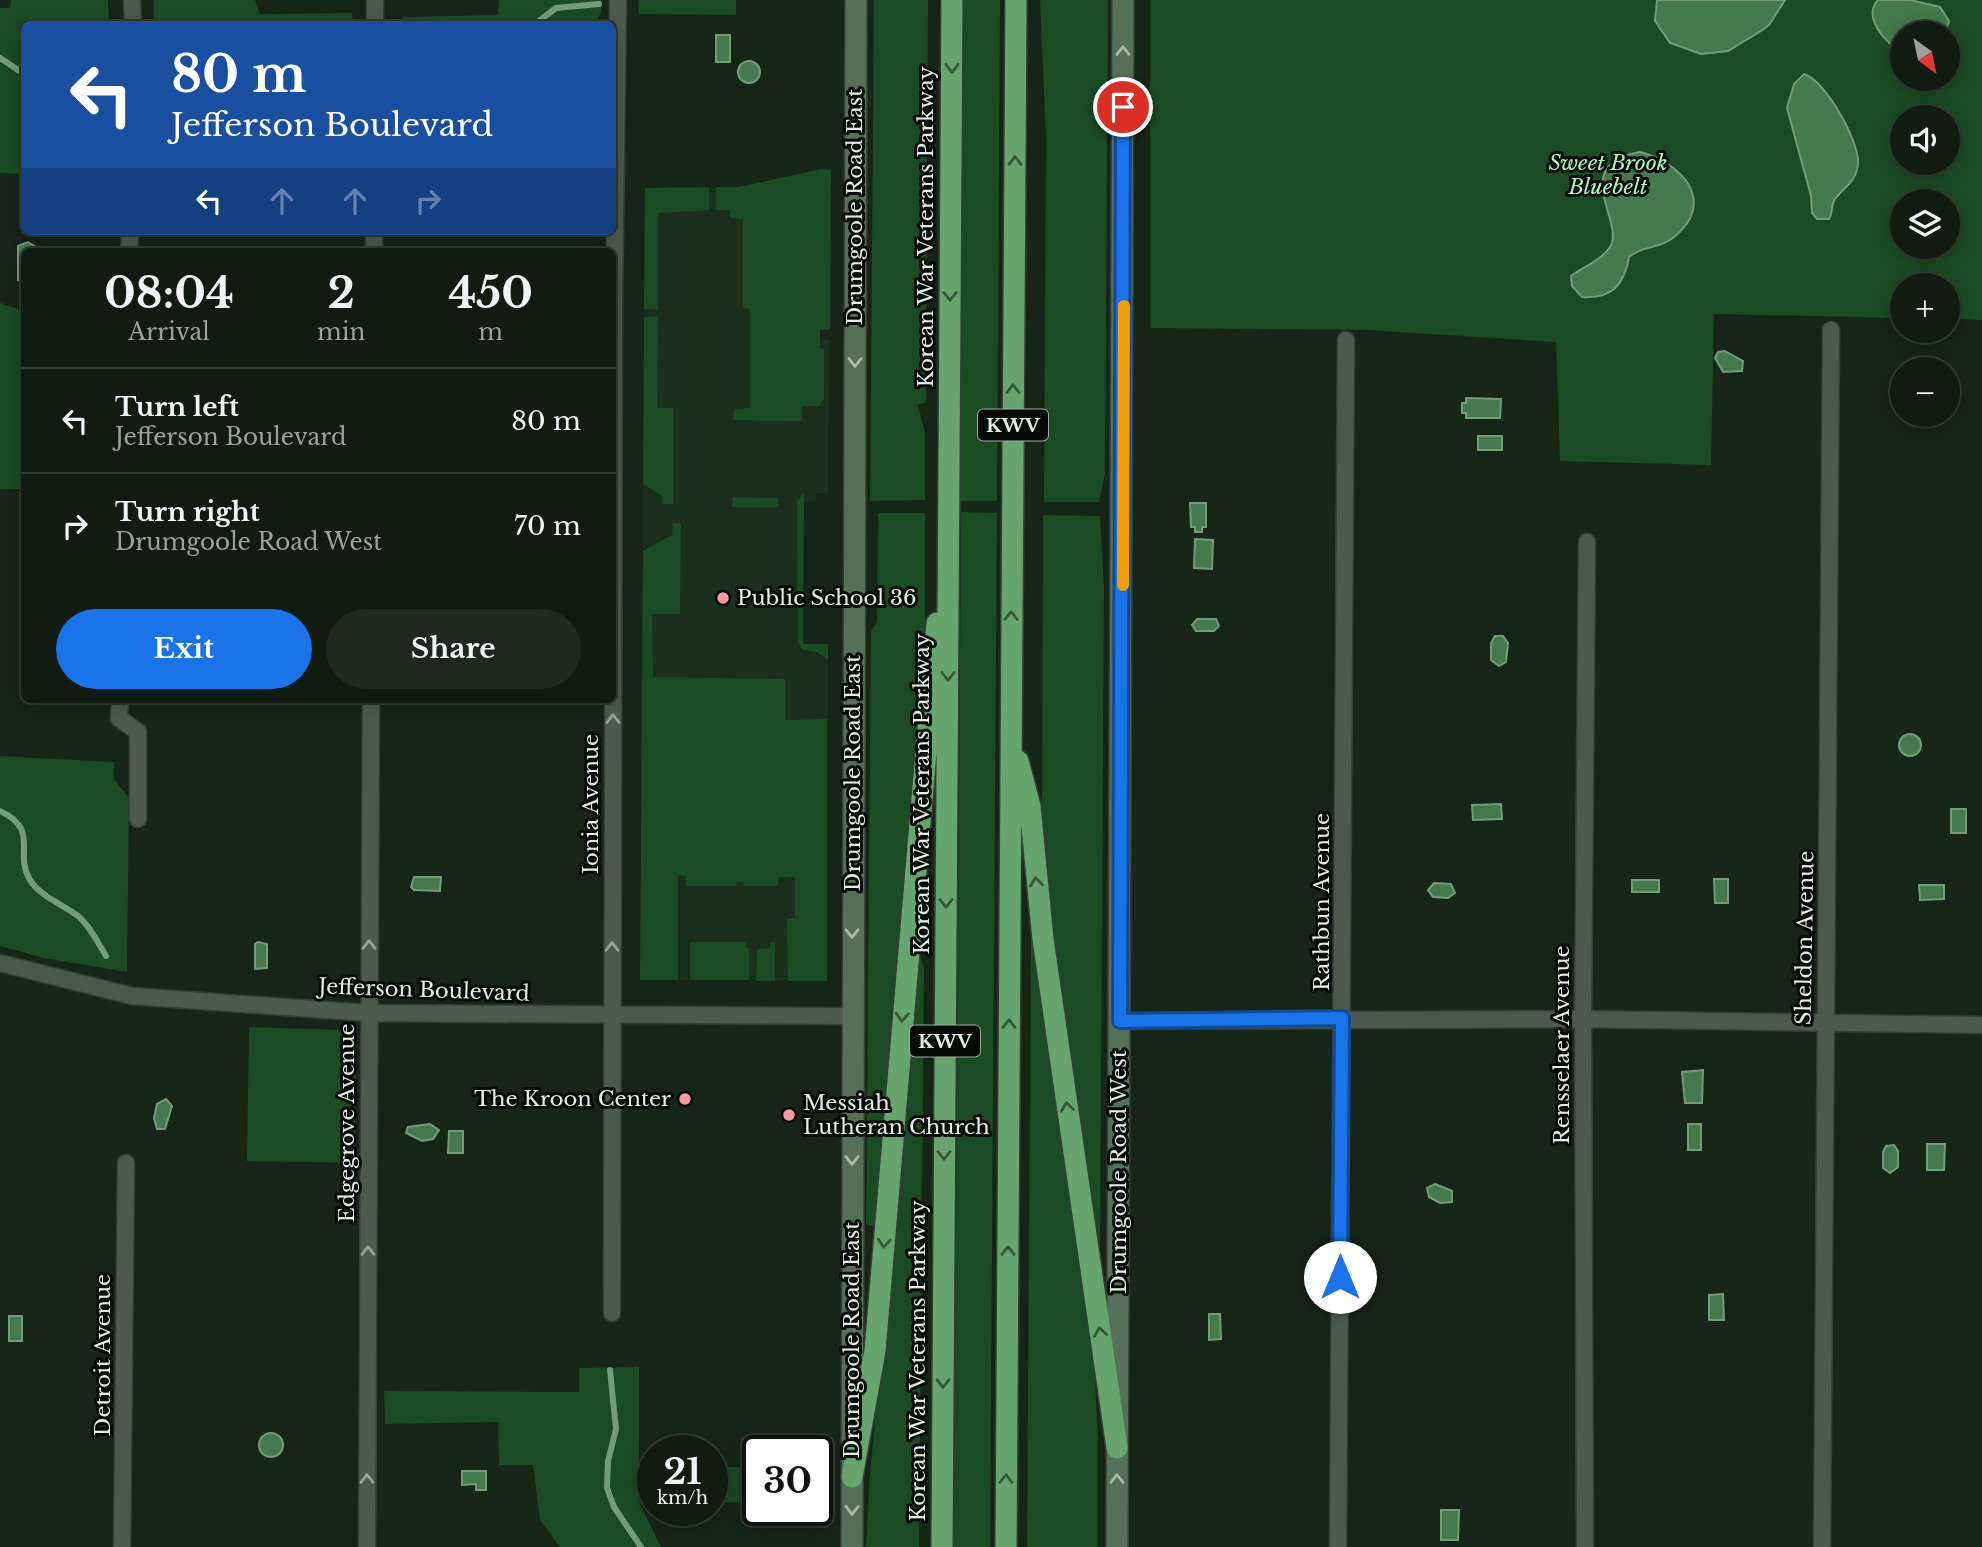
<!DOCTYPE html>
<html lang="en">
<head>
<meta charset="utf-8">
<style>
	body { margin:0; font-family:"Libre Baskerville",serif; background:#1e2820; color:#f1f3f6; height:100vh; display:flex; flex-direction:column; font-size:26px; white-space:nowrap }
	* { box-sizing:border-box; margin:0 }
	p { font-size:23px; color:#9ca19f }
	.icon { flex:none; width:38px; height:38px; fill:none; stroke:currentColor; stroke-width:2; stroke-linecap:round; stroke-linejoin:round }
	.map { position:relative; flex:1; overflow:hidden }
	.drawer { position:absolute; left:21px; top:248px; width:595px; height:455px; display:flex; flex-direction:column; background:#111b12; border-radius:10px; box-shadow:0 4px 18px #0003,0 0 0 2px #303932 }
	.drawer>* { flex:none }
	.top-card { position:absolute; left:21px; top:21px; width:595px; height:214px; border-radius:10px; box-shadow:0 4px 18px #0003,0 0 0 2px #303932; background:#1a4fa0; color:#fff; overflow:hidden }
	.needle { width:46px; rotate:147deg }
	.tools { position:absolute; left:1890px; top:21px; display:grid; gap:14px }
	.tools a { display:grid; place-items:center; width:70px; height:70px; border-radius:50%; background:#111b12; box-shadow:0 4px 18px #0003,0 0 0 2px #303932; font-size:35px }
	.speed { position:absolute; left:637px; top:1435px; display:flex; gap:14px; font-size:35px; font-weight:700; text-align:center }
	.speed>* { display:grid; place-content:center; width:91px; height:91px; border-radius:50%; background:#111b12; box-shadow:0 4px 18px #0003,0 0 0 2px #303932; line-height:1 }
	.speed small { font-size:18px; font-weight:400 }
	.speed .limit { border:4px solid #111; border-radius:10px; background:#fff; color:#111 }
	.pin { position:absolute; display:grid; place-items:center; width:60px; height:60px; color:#fff; margin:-30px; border:4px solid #fff; border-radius:50%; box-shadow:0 2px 7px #0007 }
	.me { position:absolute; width:77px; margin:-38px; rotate:0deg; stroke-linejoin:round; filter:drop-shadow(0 0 5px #0008) }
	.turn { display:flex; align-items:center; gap:24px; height:147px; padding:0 35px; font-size:32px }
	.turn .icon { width:91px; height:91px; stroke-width:2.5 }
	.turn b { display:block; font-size:49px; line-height:60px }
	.lanes { display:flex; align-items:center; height:66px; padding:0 35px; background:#0003; justify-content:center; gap:35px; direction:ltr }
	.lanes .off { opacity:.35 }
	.eta { display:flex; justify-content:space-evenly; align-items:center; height:119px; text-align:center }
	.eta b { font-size:42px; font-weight:800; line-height:49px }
	.button { display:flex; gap:14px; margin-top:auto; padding:14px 35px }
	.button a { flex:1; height:80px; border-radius:42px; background:#1a73e8; color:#fff; font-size:28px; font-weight:800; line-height:80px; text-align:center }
	.button a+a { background:#1e2820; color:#f1f3f6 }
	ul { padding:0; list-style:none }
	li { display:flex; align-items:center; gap:21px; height:105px; padding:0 35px; border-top:2px solid #303932 }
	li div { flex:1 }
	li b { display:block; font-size:26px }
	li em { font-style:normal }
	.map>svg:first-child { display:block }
</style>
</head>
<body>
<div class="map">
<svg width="1982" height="1547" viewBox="0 0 1982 1547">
	<rect width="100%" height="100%" fill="#172418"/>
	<!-- built -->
	<path fill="#1c2e1d" d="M 821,169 L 820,340 L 829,340 L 828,493 L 816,493 L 816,501 L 804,502 L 803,644 L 828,644 L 827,981 L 640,980 L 645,188 L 739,187 Z"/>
	<!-- green -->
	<path fill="#1a4b23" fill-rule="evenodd" d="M 11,0 L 108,0 L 109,24 L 24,24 L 24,174 L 0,173 L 0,8 L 10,8 Z
		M 154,0 L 255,0 L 260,14 L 352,13 L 353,24 L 154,24 Z
		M 499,0 L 601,0 L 601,12 L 595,24 L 402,24 L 403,17 L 498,15 Z
		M 638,0 L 736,0 L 736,15 L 639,14 Z
		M 874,0 L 928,0 L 926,402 L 918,405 L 925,433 L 925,500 L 870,501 Z
		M 964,0 L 1000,0 L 997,501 L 960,501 Z
		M 1040,0 L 1108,0 L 1105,474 L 1099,502 L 1044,502 L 1046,137 Z
		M 1150,0 L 1982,0 L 1982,320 L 1948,319 L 1948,285 L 1902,285 L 1902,318 L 1714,314 L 1711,465 L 1560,461 L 1556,342 L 1367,330 L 1150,328 ZM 1902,33 L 1948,33 L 1948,79 L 1902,79 ZM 1902,117 L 1948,117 L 1948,163 L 1902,163 ZM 1902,201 L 1948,201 L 1948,247 L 1902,247 Z
		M 821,169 L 831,170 L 830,329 L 820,330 L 820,348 L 824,349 L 824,399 L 819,406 L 802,406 L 802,421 L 733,420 L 734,409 L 750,408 L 750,309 L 743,308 L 743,219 L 730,218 L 730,210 L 716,210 L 716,187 L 739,187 Z
		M 709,187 L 709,210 L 658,213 L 658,310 L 644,309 L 645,188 Z
		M 0,303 L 24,311 L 24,489 L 0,489 Z
		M 658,316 L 657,408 L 673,408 L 673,504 L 662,504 L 662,496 L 643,484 L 644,317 Z
		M 804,492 L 803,644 L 828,644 L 828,660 L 817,652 L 803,650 L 798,643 L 797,501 Z
		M 733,497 L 778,498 L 778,507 L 732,507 Z
		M 961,512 L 997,513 L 990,1547 L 954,1547 Z
		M 878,513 L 925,513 L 925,623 L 875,1227 L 866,1224 L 871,631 L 877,622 Z
		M 1043,515 L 1100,516 L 1104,586 L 1100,1258 L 1097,1254 L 1042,853 Z
		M 673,523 L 681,523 L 680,614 L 652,614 L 653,677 L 785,679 L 785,720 L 827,719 L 827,981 L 788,981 L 787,919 L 795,918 L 795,877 L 779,877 L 778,886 L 744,886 L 743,882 L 737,882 L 736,886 L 686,886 L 686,876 L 678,875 L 678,980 L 640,980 L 643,551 L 672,535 Z
		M 0,756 L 114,762 L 114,779 L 129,798 L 127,972 L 44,958 L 0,946 Z
		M 1031,933 L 1094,1356 L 1098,1440 L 1098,1547 L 1027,1547 Z
		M 690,942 L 746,942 L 746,948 L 749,949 L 749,980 L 690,980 Z
		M 770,942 L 775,942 L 775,981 L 756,981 L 757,949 L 770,948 Z
		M 920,957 L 924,967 L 919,1547 L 866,1547 L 870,1473 Z
		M 249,1027 L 346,1030 L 353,1035 L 357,1048 L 354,1163 L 247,1161 Z
		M 639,1367 L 639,1466 L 653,1466 L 653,1502 L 639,1502 L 661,1547 L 560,1547 L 540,1520 L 533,1465 L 499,1465 L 498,1422 L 385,1424 L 384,1391 L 579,1392 L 579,1368 Z
		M 712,1467 L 758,1467 L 758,1503 L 712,1502 Z"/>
	<!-- water -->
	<path fill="#44794b" stroke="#749c79" stroke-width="2" d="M 1657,0 L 1785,0 L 1769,25 L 1761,31 L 1728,51 L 1701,54 L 1670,43 L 1655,21 Z
		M 1878,0 L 1910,0 L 1940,7 L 1949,21 L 1945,33 L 1902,33 L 1902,52 C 1886,44 1862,17 1878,0 Z
		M 716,35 L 730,35 L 730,62 L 716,62 Z
		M738 72a11 11 0 1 1 22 0a11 11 0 1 1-22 0Z
		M 1804,74 C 1825,80 1860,142 1858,164 C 1856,182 1845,186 1835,199 C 1831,204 1833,213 1829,219 L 1817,219 L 1812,213 L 1811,196 L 1787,108 L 1794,84 Z
		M 1640,152 C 1682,163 1718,202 1673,238 C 1659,249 1641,246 1629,257 C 1624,285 1612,299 1582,297 L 1572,286 L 1571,276 C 1583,267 1602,260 1610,247 C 1626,222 1567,165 1640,152 Z
		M 28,242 L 36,247 L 36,252 L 24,252 L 24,280 L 18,280 L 18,246 Z
		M 1725,351 L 1743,361 L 1742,371 L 1723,372 L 1715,358 L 1718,352 Z
		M 1466,398 L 1501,399 L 1500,418 L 1466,418 L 1466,413 L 1462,413 L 1462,403 L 1466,403 Z
		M 1478,436 L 1502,436 L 1502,450 L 1478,450 Z
		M 1190,503 L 1206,503 L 1206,527 L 1202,527 L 1202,532 L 1195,532 L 1195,527 L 1191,527 Z
		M 1195,539 L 1213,540 L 1212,569 L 1194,568 Z
		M 1197,619 L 1216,619 L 1219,626 L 1214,631 L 1196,631 L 1192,625 Z
		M 1495,636 L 1503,636 L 1508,643 L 1506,662 L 1499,666 L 1491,660 L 1491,643 Z
		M1899 745a11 11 0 1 1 22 0a11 11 0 1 1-22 0Z
		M 1501,804 L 1502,819 L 1473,820 L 1472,805 Z
		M 1951,809 L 1966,809 L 1966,833 L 1951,833 Z
		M 414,877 L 441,877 L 440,891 L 414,890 L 411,887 Z
		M 1714,879 L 1728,879 L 1728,903 L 1715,903 Z
		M 1632,880 L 1659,880 L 1659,892 L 1632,892 Z
		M 1434,883 L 1451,884 L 1455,893 L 1448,898 L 1433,897 L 1428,890 Z
		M 1919,885 L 1944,885 L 1944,899 L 1920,900 Z
		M 258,942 L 267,944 L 267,968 L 255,969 L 255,944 Z
		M 1703,1070 L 1702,1103 L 1685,1103 L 1682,1072 Z
		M 166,1099 L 172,1106 L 165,1129 L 157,1129 L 154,1118 L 157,1104 Z
		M 430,1124 L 439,1130 L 433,1139 L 422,1141 L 406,1133 L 408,1127 Z
		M 1688,1124 L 1701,1124 L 1701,1150 L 1688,1150 Z
		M 449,1131 L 463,1131 L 463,1153 L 448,1153 Z
		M 1927,1144 L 1945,1144 L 1944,1170 L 1927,1170 Z
		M 1894,1145 L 1898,1151 L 1898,1167 L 1890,1173 L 1883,1168 L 1883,1152 L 1886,1146 Z
		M 1435,1184 L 1452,1191 L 1452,1202 L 1440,1203 L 1429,1197 L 1427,1188 Z
		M 1723,1294 L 1724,1320 L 1709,1320 L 1709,1295 Z
		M 1209,1314 L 1220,1314 L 1221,1339 L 1209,1340 Z
		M 9,1316 L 22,1316 L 22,1341 L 9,1341 Z
		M259 1445a12 12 0 1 1 24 0a12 12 0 1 1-24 0Z
		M 462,1471 L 486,1471 L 486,1490 L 476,1490 L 476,1484 L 462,1485 Z
		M 1441,1510 L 1459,1510 L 1458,1540 L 1441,1540 Z"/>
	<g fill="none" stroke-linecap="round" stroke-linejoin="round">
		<!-- stream -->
		<path stroke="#749c79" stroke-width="6" d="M 535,24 L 556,8 L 599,4
			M 0,58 L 24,74
			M 0,811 C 41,831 13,851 30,880 C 41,897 62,904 78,916 C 90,926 98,943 106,956
			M 610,1370 L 616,1429 L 608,1461 L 607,1488 L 614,1507 L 641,1547"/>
		<!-- street casing -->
		<g stroke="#343e35" stroke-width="19">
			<path id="street" d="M 132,0 L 133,24
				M 375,24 L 375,0
				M 129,252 L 130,231
				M 374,252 L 374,231
				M 120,700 L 119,718 L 138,732 L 138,819
				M 0,963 L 132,996 L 368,1013 L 851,1016
				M 1120,1021 L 1583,1019 L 1982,1025
				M 612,1313 L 614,303 L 618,0
				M 122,1547 L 126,1163
				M 367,1547 L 371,700
				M 1338,1547 L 1346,340
				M 1585,1547 L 1583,1019 L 1587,542
				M 1822,1547 L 1831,330"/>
		</g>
		<!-- secondary casing -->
		<g stroke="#343e35" stroke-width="24">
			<path id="secondary" d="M 852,1547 L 856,0
				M 1117,1547 L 1123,0"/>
		</g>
		<!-- highway casing -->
		<g stroke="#343e35" stroke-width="24">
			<path id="highway" d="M 1018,761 L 1030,806 L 1043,939 L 1117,1448
				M 852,1477 L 875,1351 L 937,623
				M 942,1547 L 952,0
				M 1006,1547 L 1016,0"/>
		</g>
		<!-- street -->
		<use href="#street" stroke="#4c5a4d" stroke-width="16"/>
		<!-- secondary -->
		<use href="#secondary" stroke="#547057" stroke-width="21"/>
		<!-- highway -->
		<use href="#highway" stroke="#66a56d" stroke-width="21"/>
	</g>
	<!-- one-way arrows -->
	<defs><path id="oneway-chevron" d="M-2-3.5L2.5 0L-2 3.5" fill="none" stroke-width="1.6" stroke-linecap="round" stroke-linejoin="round" transform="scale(1.75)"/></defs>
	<g stroke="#aabaac">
		<use href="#oneway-chevron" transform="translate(1123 51) rotate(-90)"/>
		<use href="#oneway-chevron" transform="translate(855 362) rotate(90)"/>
		<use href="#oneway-chevron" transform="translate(852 933) rotate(90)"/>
		<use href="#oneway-chevron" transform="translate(852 1160) rotate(90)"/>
		<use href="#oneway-chevron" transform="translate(1117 1479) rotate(-90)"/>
		<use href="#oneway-chevron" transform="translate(852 1510) rotate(91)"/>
	</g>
	<g stroke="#36583a">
		<use href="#oneway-chevron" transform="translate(952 68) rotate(90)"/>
		<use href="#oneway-chevron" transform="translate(1015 161) rotate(-90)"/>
		<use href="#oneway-chevron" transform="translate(950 296) rotate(90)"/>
		<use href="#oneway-chevron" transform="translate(1013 389) rotate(-90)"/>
		<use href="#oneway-chevron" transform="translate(1011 616) rotate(-90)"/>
		<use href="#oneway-chevron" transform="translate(948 676) rotate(90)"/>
		<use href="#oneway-chevron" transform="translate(1036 882) rotate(-96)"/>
		<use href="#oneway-chevron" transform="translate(946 903) rotate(90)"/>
		<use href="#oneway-chevron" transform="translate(902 1017) rotate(94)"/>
		<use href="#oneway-chevron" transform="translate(1009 1024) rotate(-90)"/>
		<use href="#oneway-chevron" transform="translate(1067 1107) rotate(-98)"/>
		<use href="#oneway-chevron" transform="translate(944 1155) rotate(90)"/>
		<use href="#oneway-chevron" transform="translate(884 1243) rotate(95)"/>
		<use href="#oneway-chevron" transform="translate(1008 1251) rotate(-90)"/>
		<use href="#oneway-chevron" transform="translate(1100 1332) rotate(-99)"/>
		<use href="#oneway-chevron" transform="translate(943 1383) rotate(90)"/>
		<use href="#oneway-chevron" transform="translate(1006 1479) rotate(-90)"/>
	</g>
	<g stroke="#98a398">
		<use href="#oneway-chevron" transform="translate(613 719) rotate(-90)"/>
		<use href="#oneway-chevron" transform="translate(369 945) rotate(-90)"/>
		<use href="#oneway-chevron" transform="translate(612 947) rotate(-90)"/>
		<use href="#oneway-chevron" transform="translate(368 1251) rotate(-90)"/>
		<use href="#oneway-chevron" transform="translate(367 1479) rotate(-90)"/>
	</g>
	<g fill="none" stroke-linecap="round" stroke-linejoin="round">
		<!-- route casing -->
		<g stroke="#114b97" stroke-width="18">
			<path id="route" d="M 1123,107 L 1120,1021 L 1342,1018 L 1340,1277"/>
		</g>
		<!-- route -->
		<use href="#route" stroke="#1a73e8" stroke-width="12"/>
		<!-- slow -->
		<path stroke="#f59e0b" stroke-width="12" d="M 1123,585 L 1124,306"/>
	</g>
	<!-- markers -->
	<g fill="#f59b9d" stroke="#060b07" stroke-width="2.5">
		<circle cx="723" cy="598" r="7"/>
		<circle cx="685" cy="1099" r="7"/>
		<circle cx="789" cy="1115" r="7"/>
	</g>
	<g text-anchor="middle" stroke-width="6" stroke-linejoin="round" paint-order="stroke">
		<!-- shield labels -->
		<g fill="#060b07" stroke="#a1a8a2" stroke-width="2">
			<rect x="978" y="409.5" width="70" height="31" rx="5"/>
			<rect x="910" y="1025.5" width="70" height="31" rx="5"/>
		</g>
		<g font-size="19" font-weight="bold" fill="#e4ece4">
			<text x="1013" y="432">KWV</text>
			<text x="945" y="1048">KWV</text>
		</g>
		<!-- park labels -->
		<g font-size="21" font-style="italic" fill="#adfab4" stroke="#060b07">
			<text x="1608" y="170">Sweet Brook<tspan x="1608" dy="24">Bluebelt</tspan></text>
		</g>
		<!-- street labels -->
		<g font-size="21" fill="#e4ece4" stroke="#060b07">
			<text transform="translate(855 207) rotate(-90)" y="7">Drumgoole Road East</text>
			<text transform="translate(926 227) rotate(-90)" y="7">Korean War Veterans Parkway</text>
			<text transform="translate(853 773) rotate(-90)" y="7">Drumgoole Road East</text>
			<text transform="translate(922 794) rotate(-90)" y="7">Korean War Veterans Parkway</text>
			<text transform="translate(591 804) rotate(-90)" y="7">Ionia Avenue</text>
			<text transform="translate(1322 902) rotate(-90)" y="7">Rathbun Avenue</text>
			<text transform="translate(1805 938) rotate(-89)" y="7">Sheldon Avenue</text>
			<text transform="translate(424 990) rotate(2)" y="7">Jefferson Boulevard</text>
			<text transform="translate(1562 1045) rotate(-90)" y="7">Rensselaer Avenue</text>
			<text transform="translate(347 1123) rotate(-90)" y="7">Edgegrove Avenue</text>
			<text transform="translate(1119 1172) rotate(-90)" y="7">Drumgoole Road West</text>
			<text transform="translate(852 1340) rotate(-90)" y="7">Drumgoole Road East</text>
			<text transform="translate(103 1355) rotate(-90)" y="7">Detroit Avenue</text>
			<text transform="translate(918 1361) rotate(-90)" y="7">Korean War Veterans Parkway</text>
		</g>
		<!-- poi labels -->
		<g font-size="21" fill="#e4ece4" stroke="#060b07" text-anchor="start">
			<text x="737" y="605">Public School 36</text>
			<text x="671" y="1106" text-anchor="end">The Kroon Center</text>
			<text x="803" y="1110">Messiah<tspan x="803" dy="24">Lutheran Church</tspan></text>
		</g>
	</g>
</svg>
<div class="tools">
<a><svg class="needle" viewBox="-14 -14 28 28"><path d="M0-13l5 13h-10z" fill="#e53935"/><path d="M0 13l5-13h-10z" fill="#9ca19f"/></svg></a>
<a><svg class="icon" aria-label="sound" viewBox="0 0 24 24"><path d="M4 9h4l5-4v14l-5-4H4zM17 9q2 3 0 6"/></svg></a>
<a><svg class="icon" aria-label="layers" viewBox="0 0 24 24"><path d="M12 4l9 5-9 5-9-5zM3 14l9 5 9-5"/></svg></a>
<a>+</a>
<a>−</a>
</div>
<div class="speed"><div>21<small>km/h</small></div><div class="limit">30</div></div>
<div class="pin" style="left:1123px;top:107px;background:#d93025"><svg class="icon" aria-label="arrive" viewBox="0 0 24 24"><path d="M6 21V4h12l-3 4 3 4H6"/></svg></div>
<svg class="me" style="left:1340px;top:1277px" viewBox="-20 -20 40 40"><circle r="19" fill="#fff"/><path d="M0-13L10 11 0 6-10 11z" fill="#1a73e8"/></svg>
<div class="top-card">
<div class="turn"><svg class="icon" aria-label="left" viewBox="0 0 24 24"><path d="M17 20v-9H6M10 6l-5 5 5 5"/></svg><div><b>80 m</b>Jefferson Boulevard</div></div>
<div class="lanes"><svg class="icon" aria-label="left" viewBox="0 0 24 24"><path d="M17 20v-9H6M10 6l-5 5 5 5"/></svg><svg class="icon off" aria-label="ahead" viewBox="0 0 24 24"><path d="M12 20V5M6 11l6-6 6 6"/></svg><svg class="icon off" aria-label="ahead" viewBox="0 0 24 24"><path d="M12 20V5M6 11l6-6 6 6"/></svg><svg class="icon off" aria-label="right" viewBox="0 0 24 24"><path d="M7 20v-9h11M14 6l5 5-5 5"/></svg></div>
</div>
<section class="drawer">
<div class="eta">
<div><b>08:04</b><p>Arrival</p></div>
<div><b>2</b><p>min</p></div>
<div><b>450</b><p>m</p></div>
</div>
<ul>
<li><svg class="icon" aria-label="left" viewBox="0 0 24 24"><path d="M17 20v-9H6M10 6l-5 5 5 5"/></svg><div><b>Turn left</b><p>Jefferson Boulevard</p></div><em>80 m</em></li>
<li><svg class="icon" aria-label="right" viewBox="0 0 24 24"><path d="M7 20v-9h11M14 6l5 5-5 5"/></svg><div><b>Turn right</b><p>Drumgoole Road West</p></div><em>70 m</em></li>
</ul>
<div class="button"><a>Exit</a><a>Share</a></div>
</section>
</div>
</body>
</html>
